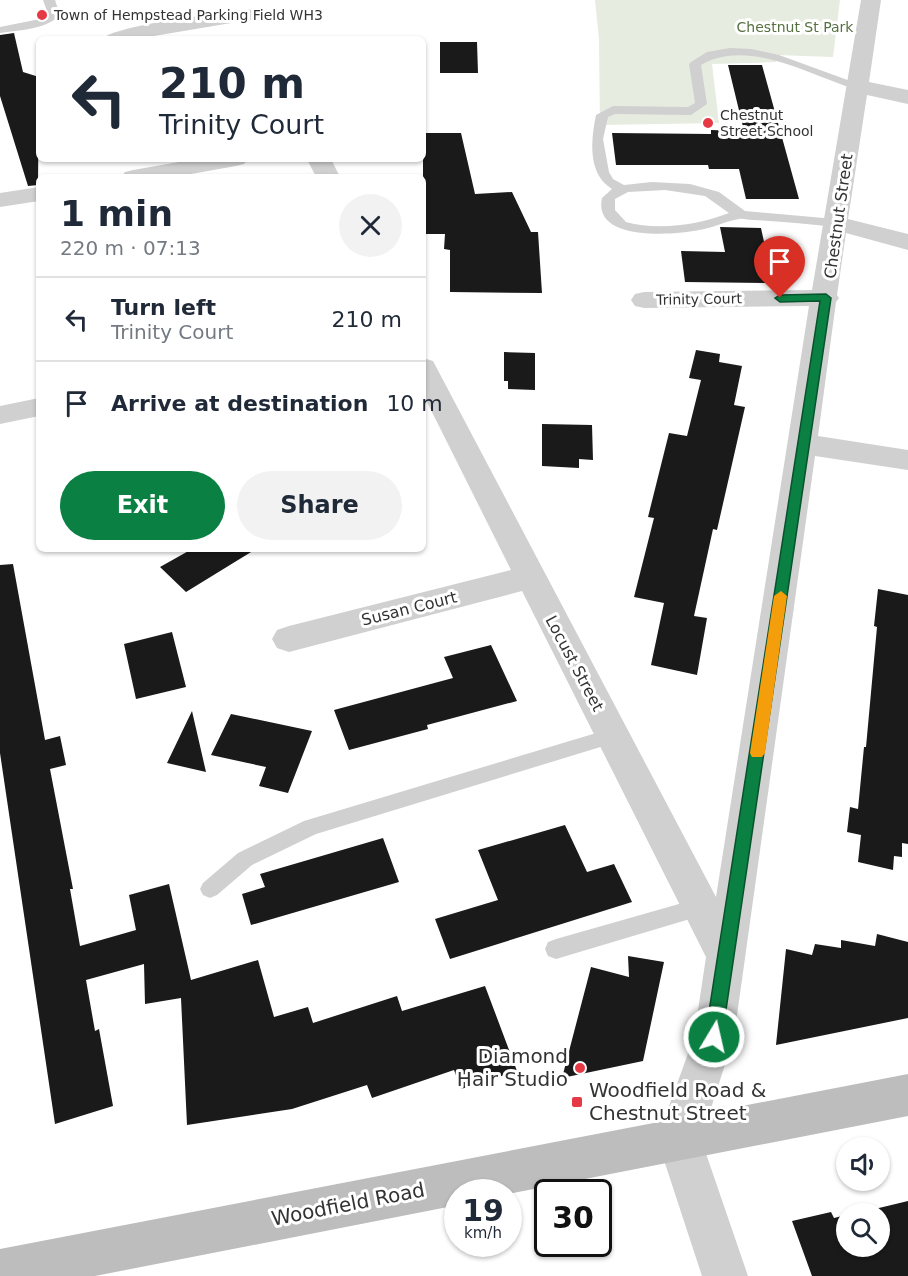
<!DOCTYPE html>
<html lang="en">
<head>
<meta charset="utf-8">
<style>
	body { margin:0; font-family:"DejaVu Sans",sans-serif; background:#f2f2f3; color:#1f2937; height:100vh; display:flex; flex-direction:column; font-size:22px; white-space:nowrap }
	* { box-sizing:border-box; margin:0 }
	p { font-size:20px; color:#747a83 }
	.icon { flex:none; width:33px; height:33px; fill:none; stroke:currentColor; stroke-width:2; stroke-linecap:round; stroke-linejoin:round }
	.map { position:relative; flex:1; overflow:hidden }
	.details { position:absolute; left:36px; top:174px; width:390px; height:378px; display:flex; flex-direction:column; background:#fff; border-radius:9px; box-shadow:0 2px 4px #0004 }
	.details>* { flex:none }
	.top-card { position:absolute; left:36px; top:36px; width:390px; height:126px; border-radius:9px; box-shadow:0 2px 4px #0004; background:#fff; color:#1f2937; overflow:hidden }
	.controls { position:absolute; left:836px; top:1137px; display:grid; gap:12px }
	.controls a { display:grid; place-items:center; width:54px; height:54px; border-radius:50%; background:#fff; box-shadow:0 2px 4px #0004; font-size:30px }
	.speed { position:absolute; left:444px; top:1179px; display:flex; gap:12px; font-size:30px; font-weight:700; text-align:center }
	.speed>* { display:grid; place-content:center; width:78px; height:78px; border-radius:50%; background:#fff; box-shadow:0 2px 4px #0004; line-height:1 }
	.speed small { font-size:15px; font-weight:400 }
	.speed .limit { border:3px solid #111; border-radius:9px; background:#fff; color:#111 }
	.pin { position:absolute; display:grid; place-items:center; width:51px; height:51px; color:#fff; margin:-62px -26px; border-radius:50% 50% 50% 0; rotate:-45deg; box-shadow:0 0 6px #0007 }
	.pin .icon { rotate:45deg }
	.me { position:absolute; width:66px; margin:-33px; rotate:9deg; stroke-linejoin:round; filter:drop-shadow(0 0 4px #0008) }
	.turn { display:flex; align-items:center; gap:21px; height:126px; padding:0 24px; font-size:27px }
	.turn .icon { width:78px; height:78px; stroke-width:2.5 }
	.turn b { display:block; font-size:42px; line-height:51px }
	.round { display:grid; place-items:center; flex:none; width:63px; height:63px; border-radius:32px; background:#f2f2f3 }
	.overview { display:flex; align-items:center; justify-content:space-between; height:102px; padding:0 24px }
	h1 { font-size:36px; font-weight:700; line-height:45px }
	.button { display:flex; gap:12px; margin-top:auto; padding:12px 24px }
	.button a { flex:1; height:69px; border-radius:36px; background:#0b8043; color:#fff; font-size:24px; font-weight:700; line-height:69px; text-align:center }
	.button a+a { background:#f2f2f3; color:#1f2937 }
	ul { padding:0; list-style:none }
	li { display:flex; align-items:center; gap:18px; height:84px; padding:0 24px; border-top:2px solid #e0e1e3 }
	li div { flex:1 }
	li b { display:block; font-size:22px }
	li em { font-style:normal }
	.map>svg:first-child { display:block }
</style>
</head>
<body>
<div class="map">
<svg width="908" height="1276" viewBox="0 0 908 1276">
	<rect width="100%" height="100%" fill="#fff"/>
	<!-- green -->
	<path fill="#e6ecdf" d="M 595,0 L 840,0 L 833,57 L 777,55 L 776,62 L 712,64 L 719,123 L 600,125 L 599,39 Z"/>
	<!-- building -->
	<path fill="#1a1a1a" d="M 14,33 L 23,72 L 39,77 L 38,185 L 28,186 L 0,96 L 0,35 Z
		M 440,42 L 477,42 L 478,73 L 440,73 Z
		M 728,65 L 762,65 L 799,199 L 746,199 L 739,169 L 709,169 L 708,165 L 616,165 L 612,133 L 711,134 L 711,130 L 744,131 Z
		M 423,133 L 461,133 L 475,194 L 512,192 L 531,232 L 538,232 L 542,293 L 450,292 L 450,250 L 444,249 L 445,234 L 423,234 Z
		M 720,227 L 761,228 L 773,283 L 685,282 L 681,251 L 725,252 Z
		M 696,350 L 720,354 L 719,362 L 742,366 L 734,405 L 745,407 L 717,530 L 713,529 L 694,616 L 707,618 L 697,675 L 651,665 L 664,603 L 634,597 L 654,518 L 648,517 L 669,433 L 687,436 L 701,380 L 689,378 Z
		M 504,352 L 535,353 L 535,390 L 508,389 L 508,381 L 504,381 Z
		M 542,424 L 592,425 L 593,460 L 579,459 L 579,468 L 542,466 Z
		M 192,549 L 256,549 L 186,592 L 160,567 Z
		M 13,564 L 45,740 L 60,736 L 66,765 L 50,769 L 73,889 L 70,889 L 80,946 L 136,930 L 129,895 L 169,884 L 191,980 L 258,960 L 274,1017 L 308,1007 L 313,1023 L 397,996 L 402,1011 L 485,986 L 517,1071 L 461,1089 L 454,1070 L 372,1098 L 367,1085 L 292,1109 L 187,1125 L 181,998 L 145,1004 L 144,964 L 86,980 L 95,1031 L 99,1029 L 113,1106 L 55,1124 L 0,753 L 0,565 Z
		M 878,589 L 908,595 L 908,844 L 902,843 L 902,857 L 894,856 L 893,870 L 858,862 L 861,835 L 847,832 L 850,807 L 858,809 L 864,747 L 866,747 L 877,627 L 874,626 Z
		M 172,632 L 186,687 L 136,699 L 124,644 Z
		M 491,645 L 517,701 L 427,725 L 428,729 L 349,750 L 334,710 L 453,678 L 444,657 Z
		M 192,711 L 206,772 L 167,763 Z
		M 231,714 L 312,731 L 288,793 L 259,786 L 266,767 L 211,755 Z
		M 565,825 L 587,872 L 614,864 L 632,902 L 450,959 L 435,919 L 498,900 L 478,850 Z
		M 383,838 L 399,882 L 251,925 L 242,894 L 265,887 L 260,874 Z
		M 877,934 L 908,942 L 908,1018 L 776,1045 L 786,949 L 812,955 L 815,944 L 841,948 L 841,940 L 875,946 Z
		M 628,956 L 664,962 L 643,1061 L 562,1078 L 591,967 L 629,977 Z
		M 908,1201 L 908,1276 L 812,1276 L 792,1221 L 831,1212 L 834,1218 L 846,1215 L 846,1246 L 879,1246 L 879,1214 L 854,1214 Z"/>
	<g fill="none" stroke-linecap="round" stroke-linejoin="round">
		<!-- service -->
		<path fill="#d0d0d0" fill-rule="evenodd" d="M 43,0 L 55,0 L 60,15 C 45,30 19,30 0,33 L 0,27 L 40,19 L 48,14 Z
			M 730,48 L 752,49 L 779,55 L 864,86 L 862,89 L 854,89 C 808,74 747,38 701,65 L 707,104 L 691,115 L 615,114 L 608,117 L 603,139 L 609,172 L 613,179 L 624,185 L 652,182 L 690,184 L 719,192 L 745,211 L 835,219 L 842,223 L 835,227 C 807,224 780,221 753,220 C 748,220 743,218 739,219 C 726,221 713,228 699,230 C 675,235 592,242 602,198 L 612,189 C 587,174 591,139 596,115 L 613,106 L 688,107 L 695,103 L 689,64 L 691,62 L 707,52 ZM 665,190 L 705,196 L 729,213 C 698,225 658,231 626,222 L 615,210 L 615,199 L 628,192 Z
			M 613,728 L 620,731 L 623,736 L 620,741 L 316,834 L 252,865 L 217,895 L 210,898 L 203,895 L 200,889 L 203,883 L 238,853 L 304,821 Z
			M 700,898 L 707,900 L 710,907 L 707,914 L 700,916 L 556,959 L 548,956 L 545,949 L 548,942 L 556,939 Z"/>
		<!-- minor -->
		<path fill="#d0d0d0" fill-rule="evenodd" d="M 861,0 L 881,0 L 869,82 L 908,90 L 908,104 L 867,95 L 848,219 L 908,234 L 908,250 L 846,233 L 837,295 L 839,298 L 836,302 L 818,436 L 908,450 L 908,470 L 815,456 L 734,1037 L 701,1139 L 748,1276 L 702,1276 L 657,1139 L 694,1037 L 706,957 L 522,591 L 289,652 L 277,648 L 272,639 L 277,630 L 289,626 L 511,570 L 423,394 L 423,358 L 433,361 L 716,897 L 809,306 L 644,308 L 635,306 L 631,300 L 635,294 L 644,292 L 812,290 Z
			M 248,9 L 255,11 L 258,15 L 255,19 L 136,39 L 103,39 C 113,25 225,13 248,9 Z
			M 196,159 L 248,159 L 244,164 L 236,166 L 174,177 L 121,177 L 125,172 L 133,170 Z
			M 307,159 L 331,159 L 340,177 L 316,177 Z
			M 39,187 L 39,201 L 0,207 L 0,193 Z
			M 39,398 L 39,416 L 0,424 L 0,406 Z"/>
		<!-- secondary -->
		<path fill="#bdbdbd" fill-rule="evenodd" d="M 908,1074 L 908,1116 L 508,1194 L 508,1192 L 458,1192 L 458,1205 L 95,1276 L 0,1276 L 0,1249 Z"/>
	</g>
	<!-- route -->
	<path fill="#0b8043" stroke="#07532c" stroke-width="1.5" d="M 826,294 L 831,298 L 722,1037 L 720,1042 L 714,1045 L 708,1042 L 705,1037 L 820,301 L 780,302 L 775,298 L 780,295 Z"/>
	<!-- slow -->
	<path fill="#f59e0b" d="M 781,591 L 787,596 L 765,753 L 762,757 L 752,757 L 750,753 L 774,596 Z"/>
	<!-- markers -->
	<g fill="#e63946" stroke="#fff" stroke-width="2">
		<circle cx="42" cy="15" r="6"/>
		<circle cx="708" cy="123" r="6"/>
		<circle cx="580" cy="1068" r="6"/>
		<rect x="571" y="1096" width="12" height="12" rx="3"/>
	</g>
	<g text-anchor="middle" stroke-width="6" stroke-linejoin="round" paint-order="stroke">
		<!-- far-poi labels -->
		<g font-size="14" fill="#333" stroke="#fff" text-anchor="start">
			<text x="54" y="20">Town of Hempstead Parking Field WH3</text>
			<text x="720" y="120">Chestnut<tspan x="720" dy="16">Street School</tspan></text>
		</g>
		<!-- far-park labels -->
		<g font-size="14" fill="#56703f" stroke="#fff">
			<text x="795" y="32">Chestnut St Park</text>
		</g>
		<!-- far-street labels -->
		<g font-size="14" fill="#333" stroke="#fff">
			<text transform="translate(699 299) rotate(-1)" y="5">Trinity Court</text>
		</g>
		<!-- street labels -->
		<g font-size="16" fill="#333" stroke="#fff">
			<text transform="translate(838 216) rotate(-82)" y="6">Chestnut Street</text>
			<text transform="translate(409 608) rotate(-14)" y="6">Susan Court</text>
			<text transform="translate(575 663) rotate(62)" y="6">Locust Street</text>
		</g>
		<!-- near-poi labels -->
		<g font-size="20" fill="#333" stroke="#fff" text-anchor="end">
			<text x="568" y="1063">Diamond<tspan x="568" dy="23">Hair Studio</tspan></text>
			<text x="589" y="1097" text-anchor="start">Woodfield Road &amp;<tspan x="589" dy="23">Chestnut Street</tspan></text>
		</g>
		<!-- near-street labels -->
		<g font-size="20" fill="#333" stroke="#fff">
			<text transform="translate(348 1204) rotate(-11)" y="7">Woodfield Road</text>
		</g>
	</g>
</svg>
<div class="controls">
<a><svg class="icon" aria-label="sound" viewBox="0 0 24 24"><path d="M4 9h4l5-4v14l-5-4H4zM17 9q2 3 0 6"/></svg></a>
<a><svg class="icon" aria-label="search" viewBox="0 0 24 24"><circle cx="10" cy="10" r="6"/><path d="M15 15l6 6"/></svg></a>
</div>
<div class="speed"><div>19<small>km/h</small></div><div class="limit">30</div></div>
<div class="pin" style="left:780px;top:298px;background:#d93025"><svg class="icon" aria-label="arrive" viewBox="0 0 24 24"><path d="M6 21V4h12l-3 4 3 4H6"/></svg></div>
<svg class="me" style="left:714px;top:1037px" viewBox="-20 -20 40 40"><circle r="17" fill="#0b8043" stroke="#fff" stroke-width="3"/><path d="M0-11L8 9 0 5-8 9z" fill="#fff"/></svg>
<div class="top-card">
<div class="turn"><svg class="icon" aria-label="left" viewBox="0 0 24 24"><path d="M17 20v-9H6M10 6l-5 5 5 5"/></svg><div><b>210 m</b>Trinity Court</div></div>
</div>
<section class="details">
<div class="overview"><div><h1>1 min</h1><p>220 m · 07:13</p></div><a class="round"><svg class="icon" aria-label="close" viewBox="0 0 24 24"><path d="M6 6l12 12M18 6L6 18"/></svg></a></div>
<ul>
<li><svg class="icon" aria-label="left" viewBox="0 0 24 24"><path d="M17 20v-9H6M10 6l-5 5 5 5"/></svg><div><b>Turn left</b><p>Trinity Court</p></div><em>210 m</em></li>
<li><svg class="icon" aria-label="arrive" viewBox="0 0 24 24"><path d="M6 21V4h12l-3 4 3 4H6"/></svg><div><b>Arrive at destination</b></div><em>10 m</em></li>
</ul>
<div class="button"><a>Exit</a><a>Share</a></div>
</section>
</div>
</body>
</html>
